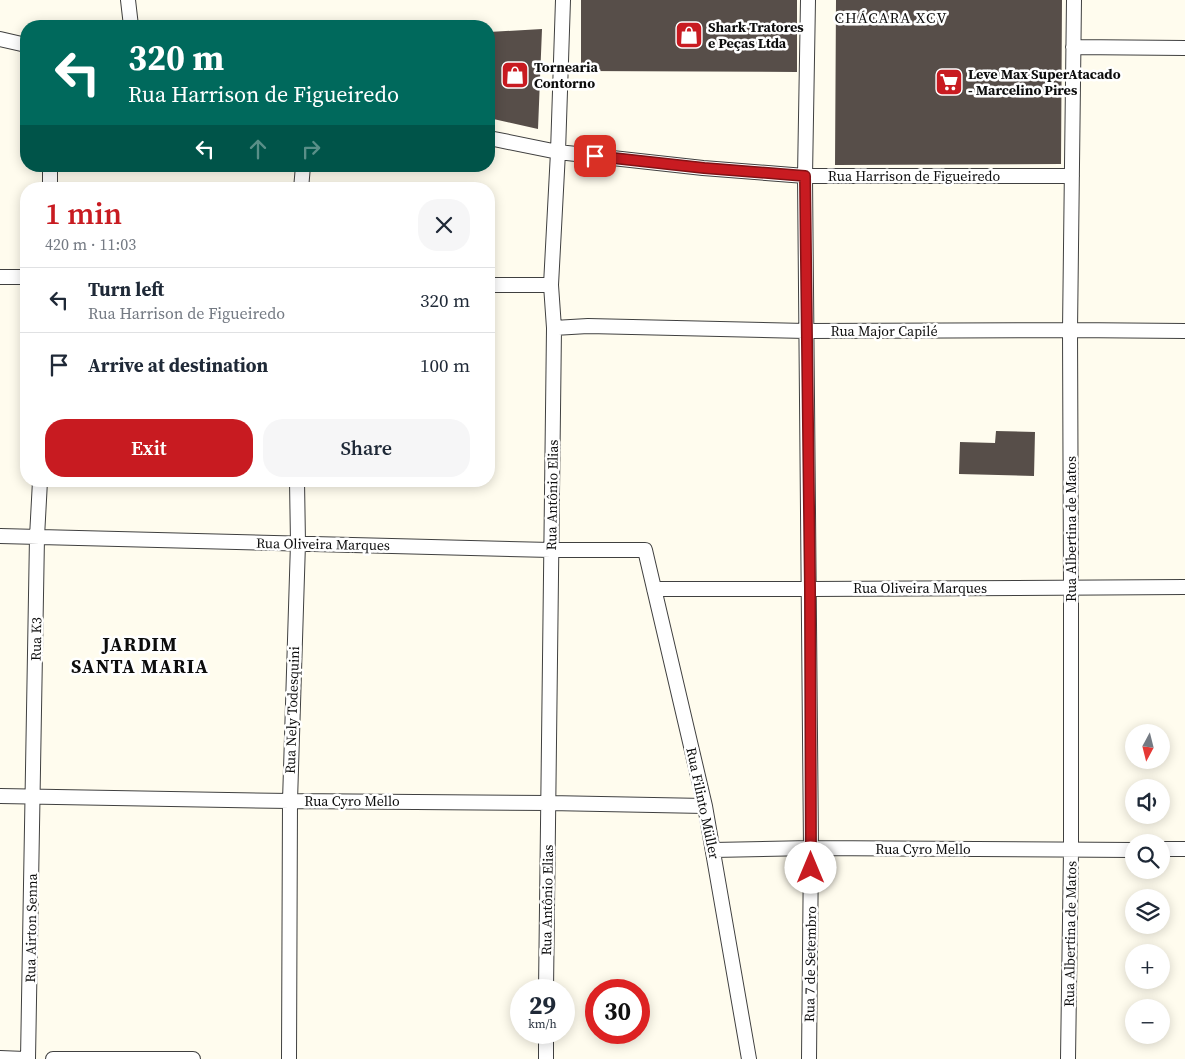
<!DOCTYPE html>
<meta charset="utf-8">
<style>
body{margin:0;font-family:"Source Serif 4",serif;background:#f6f6f7;color:#1f2937;height:100vh;display:flex;flex-direction:column;font-size:19px;white-space:nowrap}
*{box-sizing:border-box;margin:0}
p{font-size:16px;color:#747a83}
.icon{flex:none;width:28px;height:28px;fill:none;stroke:currentColor;stroke-width:2;stroke-linecap:round;stroke-linejoin:round}
.map{position:relative;flex:1;overflow:hidden}
.drawer{position:absolute;left:20px;top:182px;width:475px;height:305px;display:flex;flex-direction:column;background:#fff;border-radius:20px;box-shadow:0 2px 12px #0003}
.drawer>*{flex:none}
.hud{position:absolute;left:20px;top:20px;width:475px;height:152px;border-radius:20px;box-shadow:0 2px 12px #0003;background:#00695c;color:#fff;overflow:hidden}
.needle{width:32px;rotate:187deg}
.tools{position:absolute;left:1125px;top:724px;display:grid;gap:10px}
.tools a{display:grid;place-items:center;width:45px;height:45px;border-radius:50%;background:#fff;box-shadow:0 2px 12px #0003;font-size:25px}
.speed{position:absolute;left:510px;top:979px;display:flex;gap:10px;font-size:25px;font-weight:700;text-align:center}
.speed>*{display:grid;place-content:center;width:65px;height:65px;border-radius:50%;background:#fff;box-shadow:0 2px 12px #0003;line-height:1}
.speed small{font-size:12px;font-weight:400}
.speed .limit{border:8px solid #d22;background:#fff;color:#111}
.pin{position:absolute;display:grid;place-items:center;width:42px;height:42px;color:#fff;margin:-21px;border-radius:10px;box-shadow:0 2px 8px #0006}
.me{position:absolute;width:55px;margin:-28px;rotate:0deg;stroke-linejoin:round;filter:drop-shadow(0 0 4px #0008)}
.turn{display:flex;align-items:center;gap:18px;height:105px;padding:0 25px;font-size:22px}
.turn .icon{width:65px;height:65px;stroke-width:2.5}
.turn b{display:block;font-size:35px;line-height:42px}
.lanes{display:flex;align-items:center;height:48px;padding:0 25px;background:#0003;justify-content:center;gap:25px;direction:ltr}
.lanes .off{opacity:.35}
.round{display:grid;place-items:center;flex:none;width:52px;height:52px;border-radius:20px;background:#f6f6f7}
.headline{display:flex;align-items:center;justify-content:space-between;height:85px;padding:0 25px}
h1{font-size:30px;font-weight:600;line-height:38px;color:#c81b21}
.button{display:flex;gap:10px;margin-top:auto;padding:10px 25px}
.button a{flex:1;height:58px;border-radius:20px;background:#c81b21;color:#fff;font-size:20px;font-weight:600;line-height:58px;text-align:center}
.button a+a{background:#f6f6f7;color:#1f2937}
ul{padding:0;list-style:none}
li{display:flex;align-items:center;gap:15px;height:65px;padding:0 25px;border-top:1px solid #e0e1e3}
li div{flex:1}
li b{display:block;font-size:19px}
li em{font-style:normal}
.map>svg:first-child{display:block}
.building{fill:#574e49}
.lines{fill:none;stroke-linecap:round;stroke-linejoin:round}
.street-casing{stroke:#404040;stroke-width:16}
.street{stroke:#fff;stroke-width:14}
.route-casing{stroke:#821215;stroke-width:12}
.route{stroke:#c81b21;stroke-width:9}
.labels{text-anchor:middle;dominant-baseline:central;stroke-width:5;stroke-linejoin:round;paint-order:stroke}
.poi-label{font-size:14px;font-weight:bold;fill:#0d0d0d;stroke:#fff;text-anchor:start}
.street-label{font-size:14px;fill:#0d0d0d;stroke:#fff}
.neighbourhood-label{font-size:15px;letter-spacing:1px;fill:#0d0d0d;stroke:#fff}
.district-label{font-size:19px;font-weight:bold;letter-spacing:1px;fill:#0d0d0d;stroke:#fff}
</style>
<div class="map">
<svg width="1185" height="1059" viewBox="0 0 1185 1059">
<rect width="100%" height="100%" fill="#fffcee"/>
<path class="building" d="M 581,0 L 797,0 L 797,72 L 581,71 Z
M 836,0 L 1062,0 L 1061,164 L 835,165 Z
M 542,29 L 538,129 L 489,118 L 489,32 Z
M 996,431 L 1035,432 L 1034,476 L 959,474 L 960,442 L 995,443 Z"/>
<g class="lines">
<g class="street-casing">
<path id="street" d="M 128,0 L 131,26
M 808,0 L 805,176 L 811,848 L 809,1059
M 0,39 L 26,45
M 1073,47 L 1185,48
M 489,138 L 558,152 L 703,168 L 805,176 L 1072,176
M 50,189 L 50,166
M 301,189 L 303,166
M 0,277 L 26,277
M 489,285 L 551,285
M 554,328 L 588,326 L 806,331 L 1070,330 L 1185,331
M 0,536 L 551,550 L 645,550 L 705,806 L 749,1059
M 654,589 L 810,589 L 1185,587
M 0,796 L 290,801 L 549,803 L 705,806
M 1161,849 L 1185,849
M 713,850 L 811,848 L 1134,850
M 546,990 L 554,328 L 551,285 L 558,152 L 563,0
M 0,1058 L 25,1059
M 28,1059 L 37,537 L 40,481
M 53,1059 L 193,1059
M 289,1059 L 290,801 L 298,543 L 297,481
M 546,1059 L 546,1032
M 1068,1059 L 1071,850 L 1071,587 L 1070,330 L 1074,0"/>
</g>
<use href="#street" class="street"/>
</g>
<g class="lines">
<g class="route-casing">
<path id="route" d="M 595,156 L 704,168 L 805,176 L 810,589 L 811,868"/>
</g>
<use href="#route" class="route"/>
</g>
<defs>
<g id="shop-square" transform="scale(1.4375)"><rect x="-9" y="-9" width="18" height="18" rx="4" fill="#c81b21" stroke="#fff"/><path d="M-5-2.5h2.3a2.7 3.5 0 0 1 5.4 0H5L5.5 6h-11ZM-1.5-2.5h3a1.5 2.3 0 0 0-3 0Z" fill="#fff"/></g>
<g id="supermarket-square" transform="scale(1.4375)"><rect x="-9" y="-9" width="18" height="18" rx="4" fill="#c81b21" stroke="#fff"/><path d="M-6-5.5h2.5l.6 2H6L4.5 2H-2.5L-4.4-4H-6ZM-1.5 3.2a1.3 1.3 0 1 0 .1 0ZM3 3.2a1.3 1.3 0 1 0 .1 0Z" fill="#fff"/></g>
</defs>
<g fill-rule="evenodd">
<use href="#shop-square" x="689" y="35"/>
<use href="#shop-square" x="515" y="75"/>
<use href="#supermarket-square" x="949" y="82"/>
</g>
<g class="labels">
<g class="poi-label">
<text x="708" y="27">Shark Tratores<tspan x="708" dy="16">e Peças Ltda</tspan></text>
<text x="534" y="67">Tornearia<tspan x="534" dy="16">Contorno</tspan></text>
<text x="968" y="74">Leve Max SuperAtacado<tspan x="968" dy="16">- Marcelino Pires</tspan></text>
</g>
<g class="street-label">
<text x="914" y="176">Rua Harrison de Figueiredo</text>
<text x="884" y="331">Rua Major Capilé</text>
<text transform="translate(552 495) rotate(-89)">Rua Antônio Elias</text>
<text transform="translate(1071 529) rotate(-90)">Rua Albertina de Matos</text>
<text transform="translate(323 544) rotate(1)">Rua Oliveira Marques</text>
<text x="920" y="588">Rua Oliveira Marques</text>
<text transform="translate(36 639) rotate(-89)">Rua K3</text>
<text transform="translate(292 710) rotate(-88)">Rua Nely Todesquini</text>
<text x="352" y="801">Rua Cyro Mello</text>
<text transform="translate(703 803) rotate(78)">Rua Filinto Müller</text>
<text x="923" y="849">Rua Cyro Mello</text>
<text transform="translate(547 900) rotate(-89)">Rua Antônio Elias</text>
<text transform="translate(31 928) rotate(-89)">Rua Airton Senna</text>
<text transform="translate(1070 934) rotate(-89)">Rua Albertina de Matos</text>
<text transform="translate(810 964) rotate(-89)">Rua 7 de Setembro</text>
</g>
<g class="neighbourhood-label">
<text x="891" y="17">CHÁCARA XCV</text>
</g>
<g class="district-label">
<text x="140" y="644">JARDIM<tspan x="140" dy="22">SANTA MARIA</tspan></text>
</g>
</g>
</svg>
<div class="tools">
<a><svg class="needle" viewBox="-14 -14 28 28"><path d="M0-13l5 13h-10z" fill="#e53935"/><path d="M0 13l5-13h-10z" fill="#747a83"/></svg></a>
<a><svg class="icon" aria-label="sound" viewBox="0 0 24 24"><path d="M4 9h4l5-4v14l-5-4H4zM17 9q2 3 0 6"/></svg></a>
<a><svg class="icon" aria-label="search" viewBox="0 0 24 24"><circle cx="10" cy="10" r="6"/><path d="M15 15l6 6"/></svg></a>
<a><svg class="icon" aria-label="layers" viewBox="0 0 24 24"><path d="M12 4l9 5-9 5-9-5zM3 14l9 5 9-5"/></svg></a>
<a>+</a>
<a>−</a>
</div>
<div class="speed"><div>29<small>km/h</small></div><div class="limit">30</div></div>
<div class="pin" style="left:595px;top:156px;background:#d93025"><svg class="icon" aria-label="arrive" viewBox="0 0 24 24"><path d="M6 21V4h12l-3 4 3 4H6"/></svg></div>
<svg class="me" style="left:811px;top:868px" viewBox="-20 -20 40 40"><circle r="19" fill="#fff"/><path d="M0-13L10 11 0 6-10 11z" fill="#c81b21"/></svg>
<div class="hud">
<div class="turn"><svg class="icon" aria-label="left" viewBox="0 0 24 24"><path d="M17 20v-9H6M10 6l-5 5 5 5"/></svg><div><b>320 m</b>Rua Harrison de Figueiredo</div></div>
<div class="lanes"><svg class="icon" aria-label="left" viewBox="0 0 24 24"><path d="M17 20v-9H6M10 6l-5 5 5 5"/></svg><svg class="icon off" aria-label="ahead" viewBox="0 0 24 24"><path d="M12 20V5M6 11l6-6 6 6"/></svg><svg class="icon off" aria-label="right" viewBox="0 0 24 24"><path d="M7 20v-9h11M14 6l5 5-5 5"/></svg></div>
</div>
<section class="drawer">
<div class="headline"><div><h1>1 min</h1><p>420 m · 11:03</p></div><a class="round"><svg class="icon" aria-label="close" viewBox="0 0 24 24"><path d="M6 6l12 12M18 6L6 18"/></svg></a></div>
<ul>
<li><svg class="icon" aria-label="left" viewBox="0 0 24 24"><path d="M17 20v-9H6M10 6l-5 5 5 5"/></svg><div><b>Turn left</b><p>Rua Harrison de Figueiredo</p></div><em>320 m</em></li>
<li><svg class="icon" aria-label="arrive" viewBox="0 0 24 24"><path d="M6 21V4h12l-3 4 3 4H6"/></svg><div><b>Arrive at destination</b></div><em>100 m</em></li>
</ul>
<div class="button"><a>Exit</a><a>Share</a></div>
</section>
</div>
